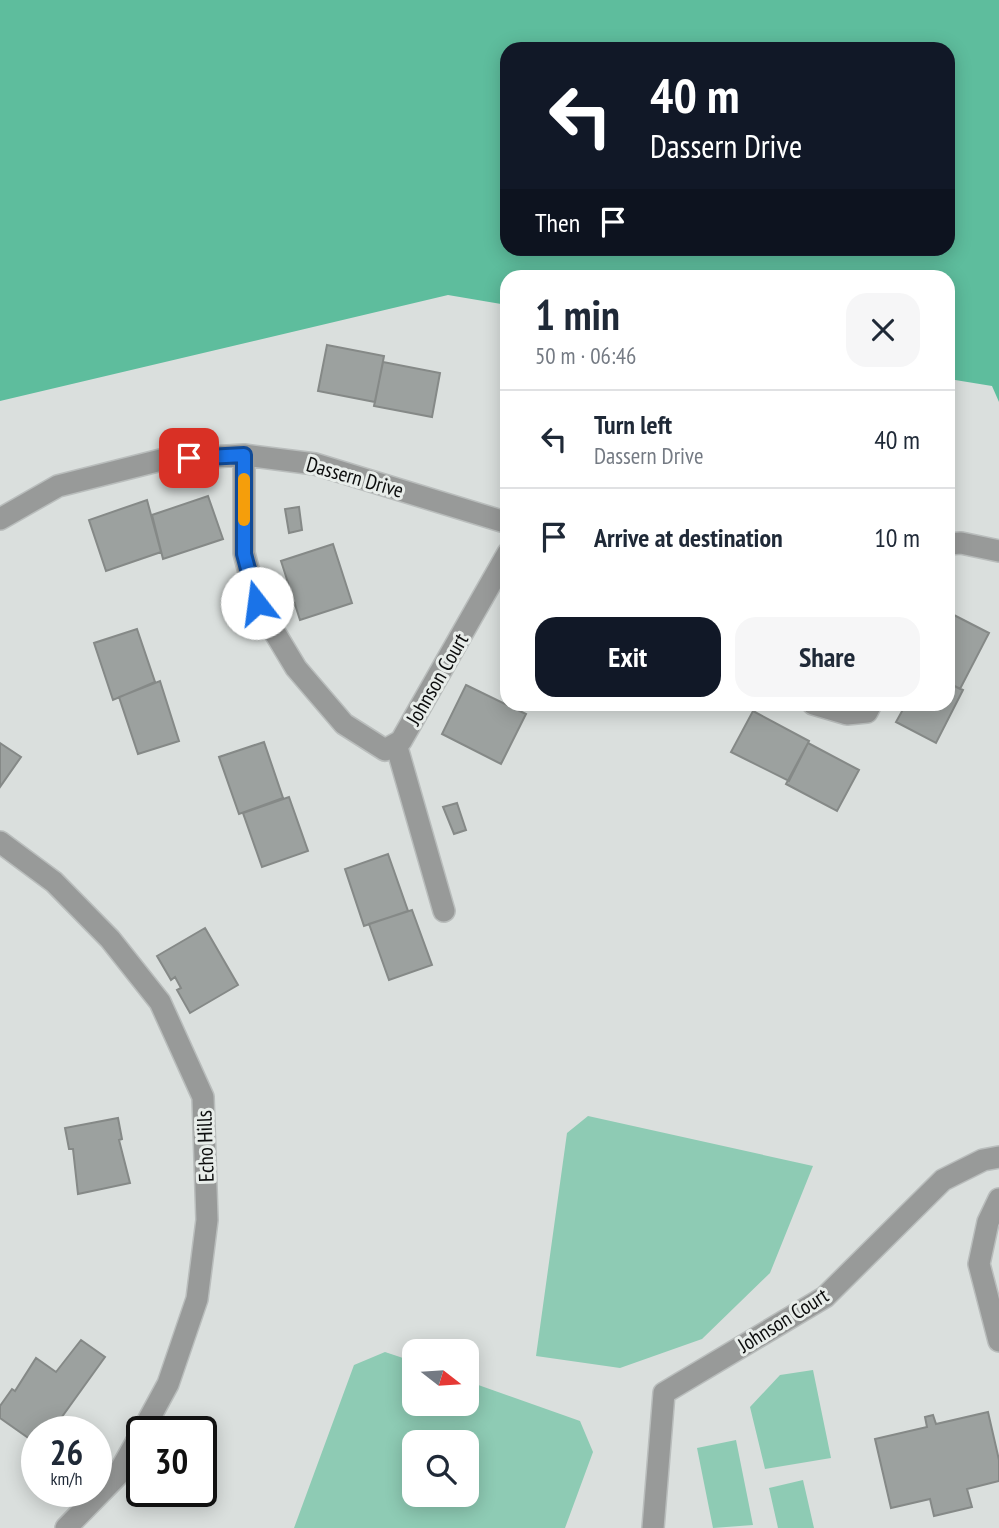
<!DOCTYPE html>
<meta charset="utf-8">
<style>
body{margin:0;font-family:"PT Sans Narrow",sans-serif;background:#f6f6f7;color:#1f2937;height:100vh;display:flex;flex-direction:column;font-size:26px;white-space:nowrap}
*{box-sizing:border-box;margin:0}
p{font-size:23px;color:#747a83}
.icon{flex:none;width:38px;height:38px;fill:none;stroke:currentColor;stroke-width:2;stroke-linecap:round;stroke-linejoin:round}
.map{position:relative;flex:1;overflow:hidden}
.panel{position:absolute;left:500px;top:270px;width:455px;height:441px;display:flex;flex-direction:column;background:#fff;border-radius:21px;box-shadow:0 4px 18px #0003}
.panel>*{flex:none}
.guide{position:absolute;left:500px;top:42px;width:455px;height:214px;border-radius:21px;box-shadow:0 4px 18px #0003;background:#111827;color:#fff;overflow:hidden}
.needle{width:46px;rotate:107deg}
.tools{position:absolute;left:402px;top:1339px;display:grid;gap:14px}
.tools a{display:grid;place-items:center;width:77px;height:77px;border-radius:14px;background:#fff;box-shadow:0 4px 18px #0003;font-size:35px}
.speed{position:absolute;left:21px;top:1416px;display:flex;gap:14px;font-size:35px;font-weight:700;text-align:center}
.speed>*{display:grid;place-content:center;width:91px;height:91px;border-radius:50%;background:#fff;box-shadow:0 4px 18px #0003;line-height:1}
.speed small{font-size:18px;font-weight:400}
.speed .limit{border:4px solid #111;border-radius:10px;background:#fff;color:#111}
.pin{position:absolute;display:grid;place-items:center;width:60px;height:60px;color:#fff;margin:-30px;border-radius:14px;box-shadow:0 4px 10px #0006}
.me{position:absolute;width:77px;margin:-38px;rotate:345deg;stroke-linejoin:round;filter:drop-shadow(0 0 5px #0008)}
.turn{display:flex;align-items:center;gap:24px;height:147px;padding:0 35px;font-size:32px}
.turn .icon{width:91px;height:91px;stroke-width:2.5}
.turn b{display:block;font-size:49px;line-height:60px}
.then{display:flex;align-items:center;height:66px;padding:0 35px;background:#0003;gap:14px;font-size:26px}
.round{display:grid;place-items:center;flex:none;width:74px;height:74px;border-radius:21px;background:#f6f6f7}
.overview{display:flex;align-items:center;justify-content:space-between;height:119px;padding:0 35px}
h1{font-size:42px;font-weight:700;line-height:52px}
.cta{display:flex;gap:14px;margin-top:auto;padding:14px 35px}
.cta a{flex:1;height:80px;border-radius:21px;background:#111827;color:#fff;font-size:28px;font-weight:700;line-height:80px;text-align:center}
.cta a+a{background:#f6f6f7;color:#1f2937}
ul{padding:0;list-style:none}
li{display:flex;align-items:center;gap:21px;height:98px;padding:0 35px;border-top:2px solid #e0e1e3}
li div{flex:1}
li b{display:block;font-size:26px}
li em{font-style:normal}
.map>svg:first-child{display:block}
.green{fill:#8ecbb4;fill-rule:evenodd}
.forest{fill:#5ebd9d;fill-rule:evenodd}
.building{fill:#9ca19f;stroke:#858987;stroke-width:2}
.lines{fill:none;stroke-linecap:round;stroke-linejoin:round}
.minor-casing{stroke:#b9bdbc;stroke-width:24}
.minor{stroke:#989a99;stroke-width:21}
.route-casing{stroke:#114b97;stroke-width:18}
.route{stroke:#1a73e8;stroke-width:12}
.slow{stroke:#f59e0b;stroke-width:12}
.labels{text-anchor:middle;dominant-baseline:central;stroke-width:6;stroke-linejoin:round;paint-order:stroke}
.street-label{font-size:21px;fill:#0c0d0d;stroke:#e8edea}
</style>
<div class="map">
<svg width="999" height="1528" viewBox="0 0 999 1528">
<rect width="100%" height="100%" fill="#dadfdd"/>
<path class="green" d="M 588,1116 L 813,1166 L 770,1273 L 702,1339 L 620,1368 L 536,1356 L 567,1133 Z
M 385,1352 L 415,1362 L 415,1404 L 467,1404 L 467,1381 L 580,1421 L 593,1452 L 565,1528 L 294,1528 L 354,1365 ZM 415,1442 L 467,1442 L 467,1494 L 415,1494 Z
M 813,1370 L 831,1458 L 765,1469 L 750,1407 L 780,1375 Z
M 736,1440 L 753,1525 L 713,1528 L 697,1448 Z
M 803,1480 L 814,1528 L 778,1528 L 769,1488 Z"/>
<path class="forest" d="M 0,0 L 999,0 L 999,402 L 992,386 L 949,379 L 948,276 L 508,276 L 507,305 L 448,295 L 0,401 ZM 508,49 L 948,49 L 948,248 L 508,248 Z"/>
<path class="building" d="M 327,345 L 384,356 L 375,402 L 318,391 Z
M 383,362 L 440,373 L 432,417 L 374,406 Z
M 208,496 L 223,539 L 163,559 L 152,515 Z
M 147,500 L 161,552 L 106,571 L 89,520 Z
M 299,507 L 302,530 L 289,533 L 285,509 Z
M 333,544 L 352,603 L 300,620 L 281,561 Z
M 948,612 L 989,633 L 960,689 L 948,683 Z
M 137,629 L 155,682 L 113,700 L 94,643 Z
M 160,681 L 179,741 L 138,754 L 119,697 Z
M 948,683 L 963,690 L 936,743 L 896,722 L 906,704 L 948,704 Z
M 466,685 L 526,714 L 501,764 L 442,734 Z
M 753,711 L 809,741 L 789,781 L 731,752 Z
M 264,742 L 283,798 L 239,814 L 219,757 Z
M 0,743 L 21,757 L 0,787 Z
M 808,743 L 859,770 L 837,811 L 786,784 Z
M 289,797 L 308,851 L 262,867 L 243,813 Z
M 457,803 L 466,830 L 454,834 L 443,807 Z
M 388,854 L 408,911 L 364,926 L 345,869 Z
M 412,910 L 432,965 L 389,980 L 369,924 Z
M 205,928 L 238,985 L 190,1013 L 177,990 L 181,988 L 175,977 L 171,980 L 157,956 Z
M 118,1118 L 122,1139 L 119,1140 L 130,1183 L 78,1194 L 73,1149 L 69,1149 L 65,1128 Z
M 81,1340 L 105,1357 L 51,1432 L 37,1432 L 37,1444 L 0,1418 L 0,1406 L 12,1389 L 15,1391 L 36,1358 L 56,1372 Z
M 988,1412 L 999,1460 L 999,1481 L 967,1489 L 972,1507 L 934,1516 L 930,1499 L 891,1508 L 875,1439 L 927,1427 L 925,1417 L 933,1415 L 936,1424 Z"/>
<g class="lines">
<g class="minor-casing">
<path id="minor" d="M 244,455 L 244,553 L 257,603 L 296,668 L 344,724 L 385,750 L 401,741 L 508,553
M 0,519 L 58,486 L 161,460 L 244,455 L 315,464 L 508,523
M 948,544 L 961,543 L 999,551
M 813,704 L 847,714 L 867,712 L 871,704
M 396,744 L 444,911
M 0,842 L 54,882 L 110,939 L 160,1002 L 203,1097 L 207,1220 L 197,1299 L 168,1384 L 142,1432
M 999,1199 L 988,1222 L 979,1264 L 999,1341
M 66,1528 L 117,1476 L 142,1432
M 653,1528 L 664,1393 L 825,1297 L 943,1180 L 983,1160 L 999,1157"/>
</g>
<use href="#minor" class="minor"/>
</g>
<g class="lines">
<g class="route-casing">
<path id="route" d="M 189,458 L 244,455 L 244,554 L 257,603"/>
</g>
<use href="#route" class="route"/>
<path class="slow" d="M 244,520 L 244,479"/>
</g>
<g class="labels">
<g class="street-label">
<text transform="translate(355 477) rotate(16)">Dassern Drive</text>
<text transform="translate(437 679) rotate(-60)">Johnson Court</text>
<text transform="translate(205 1146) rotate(-92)">Echo Hills</text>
<text transform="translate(783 1320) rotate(-32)">Johnson Court</text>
</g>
</g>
</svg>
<div class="tools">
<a><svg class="needle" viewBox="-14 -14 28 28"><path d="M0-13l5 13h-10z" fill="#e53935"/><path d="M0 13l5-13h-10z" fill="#747a83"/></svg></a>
<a><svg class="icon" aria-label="search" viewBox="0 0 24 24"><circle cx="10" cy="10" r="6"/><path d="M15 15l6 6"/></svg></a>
</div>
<div class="speed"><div>26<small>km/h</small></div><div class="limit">30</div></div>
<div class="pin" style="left:189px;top:458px;background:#d93025"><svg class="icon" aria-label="arrive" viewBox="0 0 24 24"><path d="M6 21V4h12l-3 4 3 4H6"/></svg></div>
<svg class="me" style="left:257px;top:603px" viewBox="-20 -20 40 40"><circle r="19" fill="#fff"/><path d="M0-13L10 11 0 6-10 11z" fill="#1a73e8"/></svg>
<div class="guide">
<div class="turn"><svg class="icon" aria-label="left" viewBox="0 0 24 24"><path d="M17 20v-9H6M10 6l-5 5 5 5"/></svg><div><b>40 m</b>Dassern Drive</div></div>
<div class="then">Then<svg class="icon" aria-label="arrive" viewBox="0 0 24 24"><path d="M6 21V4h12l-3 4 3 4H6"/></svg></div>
</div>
<section class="panel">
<div class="overview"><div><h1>1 min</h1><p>50 m · 06:46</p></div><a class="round"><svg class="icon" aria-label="close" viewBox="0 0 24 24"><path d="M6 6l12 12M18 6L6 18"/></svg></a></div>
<ul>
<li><svg class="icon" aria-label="left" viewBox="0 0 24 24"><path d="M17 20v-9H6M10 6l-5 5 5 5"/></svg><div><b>Turn left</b><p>Dassern Drive</p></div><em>40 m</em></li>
<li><svg class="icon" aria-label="arrive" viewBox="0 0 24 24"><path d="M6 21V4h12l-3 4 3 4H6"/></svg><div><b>Arrive at destination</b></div><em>10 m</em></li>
</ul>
<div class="cta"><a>Exit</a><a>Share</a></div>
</section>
</div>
